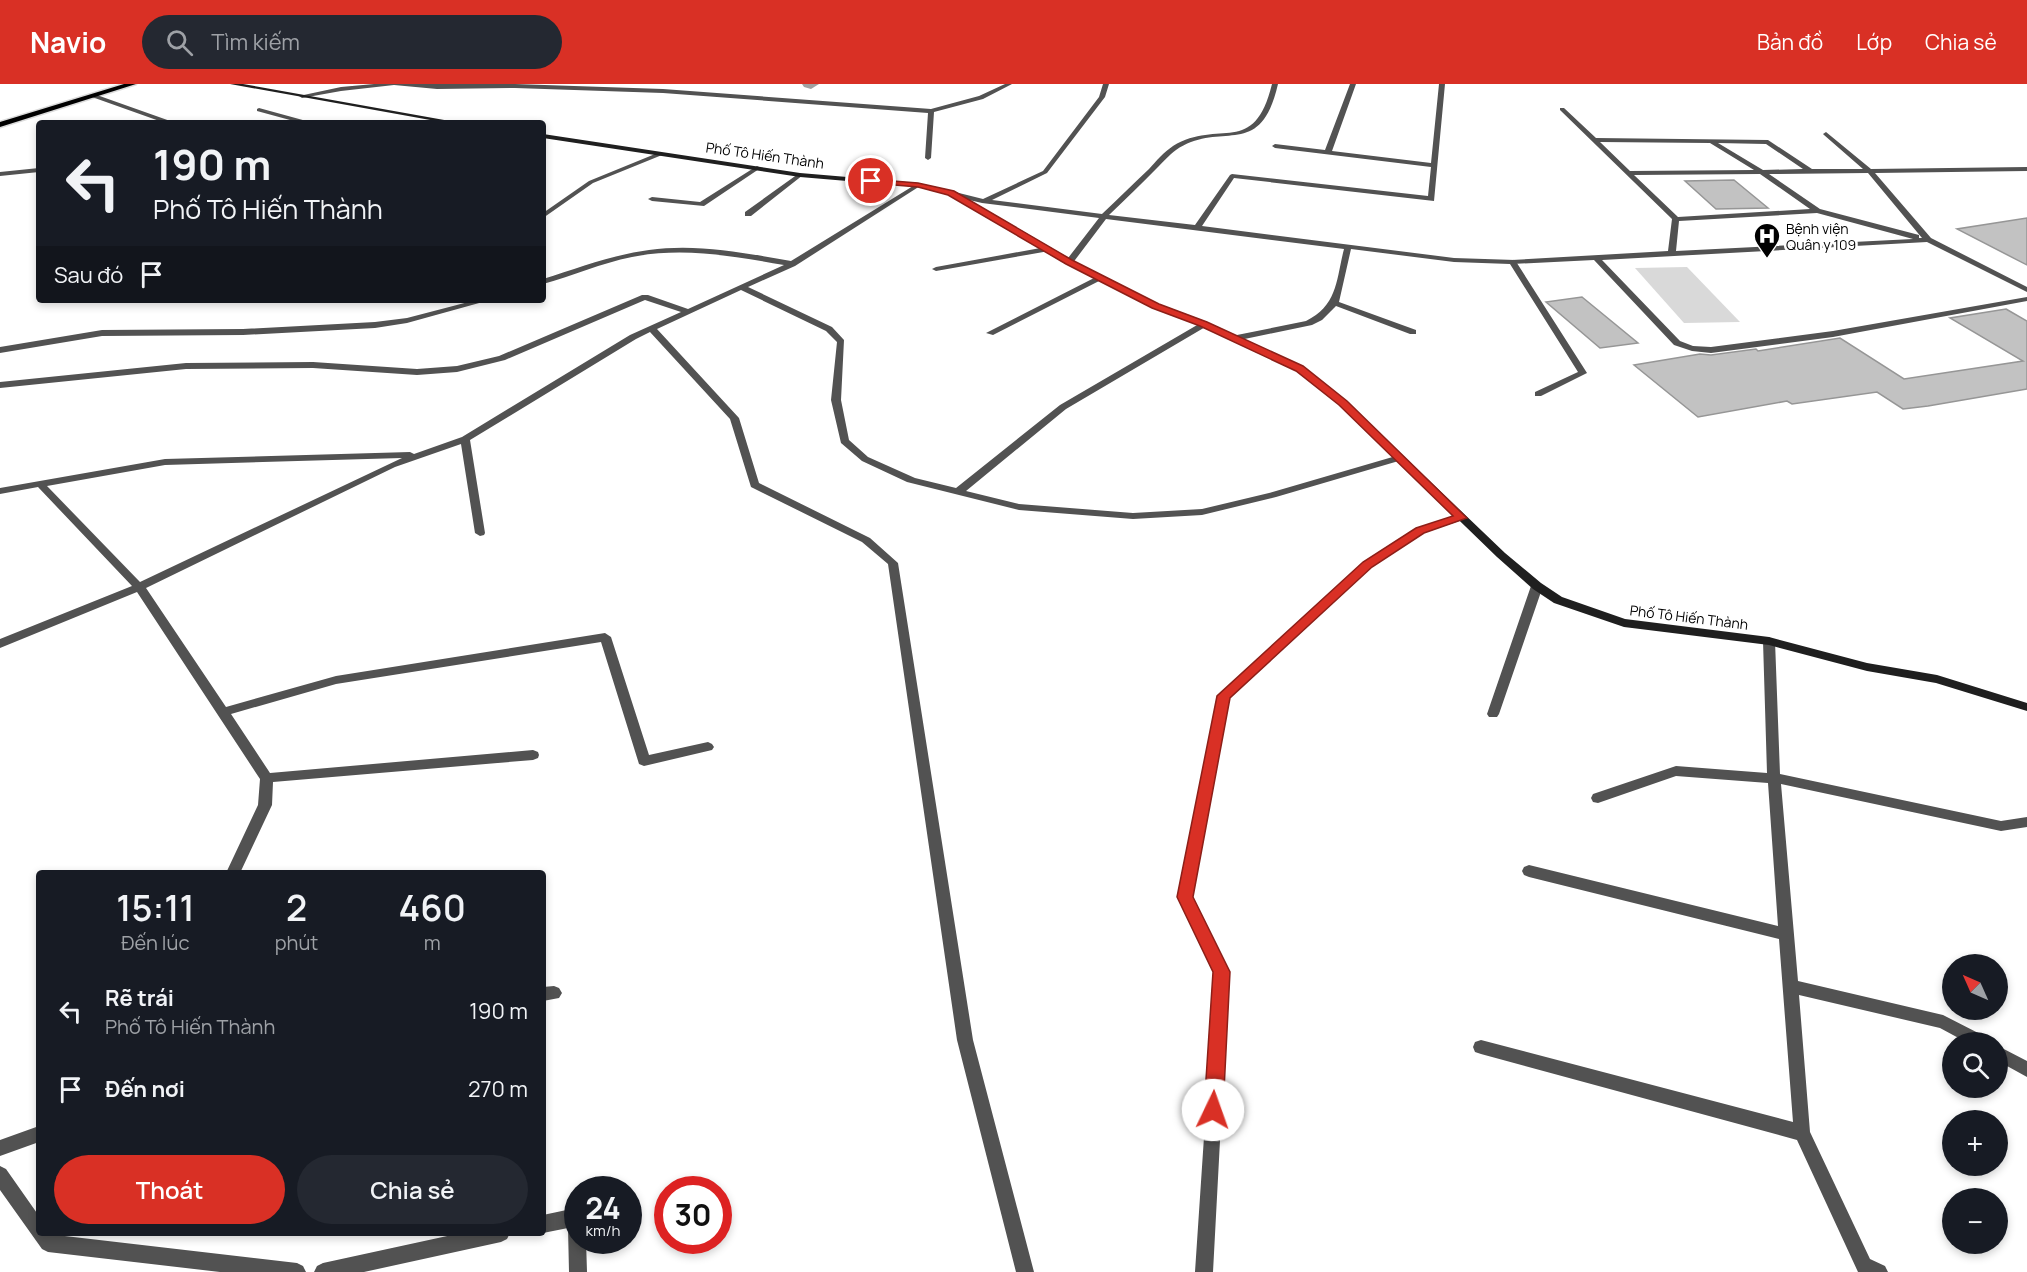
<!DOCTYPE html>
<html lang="vi">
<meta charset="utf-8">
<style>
body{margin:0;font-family:Manrope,sans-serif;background:#242831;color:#f1f3f6;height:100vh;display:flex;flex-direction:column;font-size:22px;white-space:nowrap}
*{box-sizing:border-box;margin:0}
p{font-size:20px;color:#9ea1a6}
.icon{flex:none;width:33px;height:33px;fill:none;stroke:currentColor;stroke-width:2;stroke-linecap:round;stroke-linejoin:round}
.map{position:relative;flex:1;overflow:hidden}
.details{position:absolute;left:36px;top:786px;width:510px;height:366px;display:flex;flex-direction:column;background:#171b24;border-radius:6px;box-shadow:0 3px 9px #0003}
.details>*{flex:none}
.hud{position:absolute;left:36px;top:36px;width:510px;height:183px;border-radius:6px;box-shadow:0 3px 9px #0003;background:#171b24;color:#f1f3f6;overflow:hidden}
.needle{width:39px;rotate:315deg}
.controls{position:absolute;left:1942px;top:870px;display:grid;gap:12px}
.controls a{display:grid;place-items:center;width:66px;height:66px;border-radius:50%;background:#171b24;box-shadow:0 3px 9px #0003;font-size:30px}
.speed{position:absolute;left:564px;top:1092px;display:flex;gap:12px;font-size:30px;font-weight:700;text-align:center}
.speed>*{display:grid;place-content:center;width:78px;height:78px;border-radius:50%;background:#171b24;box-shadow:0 3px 9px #0003;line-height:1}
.speed small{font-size:15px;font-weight:400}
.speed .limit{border:9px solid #d22;background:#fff;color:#111}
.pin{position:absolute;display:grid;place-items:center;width:51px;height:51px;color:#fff;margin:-26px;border:3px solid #fff;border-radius:50%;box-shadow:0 2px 6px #0007}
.me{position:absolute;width:66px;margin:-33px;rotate:3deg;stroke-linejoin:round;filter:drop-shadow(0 0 4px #0008)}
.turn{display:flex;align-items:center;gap:21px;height:126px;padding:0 18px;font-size:27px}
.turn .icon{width:78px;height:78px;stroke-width:2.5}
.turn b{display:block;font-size:42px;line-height:51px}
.then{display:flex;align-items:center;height:57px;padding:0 18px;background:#0003;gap:12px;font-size:22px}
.eta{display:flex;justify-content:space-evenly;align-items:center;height:102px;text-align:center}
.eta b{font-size:36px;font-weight:600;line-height:42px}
.button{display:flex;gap:12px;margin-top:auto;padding:12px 18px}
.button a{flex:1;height:69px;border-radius:36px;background:#d93025;color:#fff;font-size:24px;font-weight:600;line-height:69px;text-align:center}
.button a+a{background:#242831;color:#f1f3f6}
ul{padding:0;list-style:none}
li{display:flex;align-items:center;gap:18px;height:78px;padding:0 18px}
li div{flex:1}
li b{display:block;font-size:22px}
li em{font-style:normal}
header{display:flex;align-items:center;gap:36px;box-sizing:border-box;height:84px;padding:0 30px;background:#d93025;color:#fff}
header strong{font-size:28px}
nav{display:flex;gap:33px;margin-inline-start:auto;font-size:21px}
.search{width:420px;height:54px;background:#242831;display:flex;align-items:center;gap:15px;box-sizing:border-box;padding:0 21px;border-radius:33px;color:#9ea1a6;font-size:22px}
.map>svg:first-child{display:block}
.green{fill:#d9d9d9}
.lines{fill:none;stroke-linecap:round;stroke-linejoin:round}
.canal{fill:#a0a0a0;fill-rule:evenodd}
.building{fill:#c2c2c2;stroke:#969696;stroke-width:1.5}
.primary-casing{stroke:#dbdbdb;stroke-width:3}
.lane{fill:#525252;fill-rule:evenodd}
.street{fill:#525252;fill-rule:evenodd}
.secondary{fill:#1f1f1f;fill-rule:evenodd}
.primary{fill:#000;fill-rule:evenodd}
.route{fill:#d93025;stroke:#8d1f18;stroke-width:1.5}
.labels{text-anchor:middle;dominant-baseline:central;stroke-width:5;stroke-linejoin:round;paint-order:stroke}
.far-street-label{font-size:14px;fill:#000;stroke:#fff}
.far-poi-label{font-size:14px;fill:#000;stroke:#fff;text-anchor:start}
</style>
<header>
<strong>Navio</strong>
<div class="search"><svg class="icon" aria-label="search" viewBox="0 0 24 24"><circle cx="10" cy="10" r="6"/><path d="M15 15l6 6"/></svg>Tìm kiếm</div>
<nav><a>Bản đồ</a><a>Lớp</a><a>Chia sẻ</a></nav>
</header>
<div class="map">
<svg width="2027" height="1188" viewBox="0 0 2027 1188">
<rect width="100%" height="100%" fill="#fff"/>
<path class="green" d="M 1687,183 L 1740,238 L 1684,239 L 1635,184 Z"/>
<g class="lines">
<path class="canal" d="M 802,0 L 819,0 L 811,5 L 804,3 Z"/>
</g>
<path class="building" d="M 1734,96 L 1768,124 L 1716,125 L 1685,97 Z
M 2027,134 L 2027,181 L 1957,145 Z
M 1582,213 L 1638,259 L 1600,264 L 1546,218 Z
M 2006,225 L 2027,237 L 2027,305 L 1928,322 L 1903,325 L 1877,308 L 1792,320 L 1787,317 L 1698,333 L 1634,281 L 1700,270 L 1711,271 L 1756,265 L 1758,267 L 1840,254 L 1904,295 L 2023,277 L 1950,234 Z"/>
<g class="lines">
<g class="primary-casing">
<path id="primary" d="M 124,0 L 136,0 L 0,43 L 0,38 Z"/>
</g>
<path class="lane" d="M 1560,24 L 1564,24 L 1596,54 L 1768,56 L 1812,85 L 1863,85 L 1824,51 L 1823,50 L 1826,48 L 1871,85 L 2027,83 L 2027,87 L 1875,89 L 1931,154 L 2027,203 L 2027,208 L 1927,158 L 1602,176 L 1680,257 L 1693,262 L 1711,263 L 1833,247 L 2027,213 L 2027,217 L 1833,253 L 1711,269 L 1692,267 L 1674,261 L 1594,176 L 1512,180 L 1508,178 L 1512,176 L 1668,167 L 1672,135 L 1560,26 ZM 1600,58 L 1710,59 L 1754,86 L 1630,87 ZM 1718,59 L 1766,60 L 1803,85 L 1763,86 ZM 1868,89 L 1922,154 L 1919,154 L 1919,151 L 1820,125 L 1769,90 ZM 1760,90 L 1810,125 L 1678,133 L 1634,91 ZM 1817,129 L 1913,155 L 1676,167 L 1679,137 Z"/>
<path class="street" d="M 374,0 L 515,0 L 663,5 L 931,25 L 979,12 L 1005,0 L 1012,0 L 983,15 L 934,28 L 931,74 L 928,76 L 925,74 L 928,29 L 663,9 L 515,4 L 437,5 L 394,1 L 341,7 L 302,14 L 299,12 L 341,3 Z
M 1103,0 L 1109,0 L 1105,13 L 1047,89 L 992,116 L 1102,130 C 1118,115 1133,100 1149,85 C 1156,77 1164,68 1173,62 C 1219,34 1254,74 1272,0 L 1278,0 C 1260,78 1222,35 1176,66 C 1169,71 1162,79 1156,85 C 1141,100 1125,116 1109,131 L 1195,141 L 1230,91 L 1232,90 L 1428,112 L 1431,83 L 1275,64 L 1272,62 L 1275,60 L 1325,66 L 1350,0 L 1356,0 L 1332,67 L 1431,79 L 1439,0 L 1445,0 L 1434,117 L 1234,94 L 1202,142 L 1454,174 L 1515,176 L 1587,289 L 1541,312 L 1535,312 L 1535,308 L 1578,288 L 1510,180 L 1454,178 L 1351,165 L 1339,218 L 1416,246 L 1416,250 L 1410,250 L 1336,222 L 1322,236 L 1312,241 L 1235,257 L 1232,256 L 1232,252 L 1306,237 C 1338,221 1336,196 1344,165 L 1106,135 L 1072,180 L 1069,180 L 1065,178 L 1099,134 L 982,119 L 948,111 L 948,107 L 951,107 L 983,115 L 1043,87 L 1099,13 Z
M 94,10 L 173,38 L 174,39 L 165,39 L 92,13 Z
M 259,24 L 310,38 L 311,39 L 301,39 L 257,27 L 257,25 Z
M 660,68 L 663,70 L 662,71 L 593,99 L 543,134 L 543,129 L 589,97 Z
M 757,82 L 759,83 L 759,85 L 704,122 L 652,117 L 648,115 L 652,113 L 700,118 Z
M 39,84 L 39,88 L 0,92 L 0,88 Z
M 798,90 L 803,91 L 751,132 L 745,132 L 745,128 Z
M 918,99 L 922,101 L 920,102 L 795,182 L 748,203 L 832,243 L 844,256 L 841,316 L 849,356 L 868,373 L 915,394 L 956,404 L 1060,321 L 1204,237 L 1208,240 L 1207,242 L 1066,325 L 966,407 L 1019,420 L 1133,429 L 1202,425 L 1269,409 L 1396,372 L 1402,372 L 1404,374 L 1402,376 L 1276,413 L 1202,431 L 1133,435 L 1019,426 L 907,398 L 862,377 L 841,359 L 831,316 L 837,258 L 826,247 L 741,206 L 657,245 L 739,334 L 759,399 L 870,454 L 898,479 L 973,956 L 1034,1188 L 1016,1188 L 957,956 L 888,480 L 862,458 L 751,403 L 730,335 L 650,248 L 636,255 L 470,356 L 485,449 L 484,451 L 480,452 L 475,449 L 461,360 L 395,383 L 146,504 L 226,623 L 336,592 L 605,549 L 611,553 L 649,671 L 708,658 L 712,660 L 714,663 L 712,666 L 644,682 L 639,680 L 601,558 L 336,600 L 231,630 L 270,689 L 533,666 L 538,668 L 539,671 L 538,674 L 533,676 L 273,698 L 272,721 L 240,789 L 226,789 L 258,721 L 260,695 L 137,508 L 0,564 L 0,555 L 132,502 L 38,403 L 0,410 L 0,404 L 165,375 L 410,368 L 414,370 L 462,353 L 630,251 L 681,228 L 645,216 L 505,276 L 457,288 L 417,291 L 313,284 L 186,285 L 0,304 L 0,298 L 186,279 L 313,278 L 417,285 L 457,282 L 499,272 L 642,211 L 648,211 L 688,225 L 784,181 C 733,172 683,163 632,173 C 601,179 573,192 543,200 L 543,195 C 578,184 612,171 649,166 C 696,159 745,169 791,177 ZM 402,374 L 140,498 L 47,402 L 165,381 Z
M 1046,163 L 1050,165 L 1049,167 L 936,187 L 932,185 L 936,183 Z
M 1098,192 L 1105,194 L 993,251 L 986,249 Z
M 476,216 L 490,216 L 407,239 L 375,244 L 243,251 L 102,252 L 0,269 L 0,263 L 102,246 L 243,245 L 375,238 L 407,234 Z
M 1461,430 L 1466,433 L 1465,435 L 1424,449 L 1372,482 L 1229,614 L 1192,813 L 1229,888 L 1213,1188 L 1195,1188 L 1215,888 L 1178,813 L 1217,612 L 1364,478 L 1416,445 Z
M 1537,498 L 1543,502 L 1499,630 L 1497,633 L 1489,633 L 1487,630 L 1531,502 Z
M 1769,553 L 1775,557 L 1780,690 L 2001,737 L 2027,733 L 2027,743 L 2001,747 L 1781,700 L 1798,897 L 1943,931 L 1986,953 L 1988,958 L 1966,958 L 1940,944 L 1799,911 L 1810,1048 L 1870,1175 L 1885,1182 L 1888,1188 L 1858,1188 L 1797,1056 L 1481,970 L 1475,968 L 1473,963 L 1475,958 L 1481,956 L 1793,1038 L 1779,855 L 1529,793 L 1524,791 L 1522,787 L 1524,783 L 1529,781 L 1778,842 L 1768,699 L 1676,692 L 1598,719 L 1593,718 L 1591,714 L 1593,710 L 1676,682 L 1767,689 L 1763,557 Z
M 554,902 L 559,904 L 562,909 L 559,914 L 543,917 L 543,903 Z
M 1998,962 L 2027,977 L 2027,993 L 1998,977 Z
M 39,1042 L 39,1058 L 0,1072 L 0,1056 Z
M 0,1082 L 6,1085 L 39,1132 L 39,1149 L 297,1179 L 303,1182 L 306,1188 L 220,1188 L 48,1168 L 42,1165 L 0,1106 Z
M 576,1124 L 578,1156 L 586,1156 L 587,1188 L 569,1188 L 568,1144 L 543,1149 L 543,1131 Z
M 461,1149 L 510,1149 L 507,1155 L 501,1158 L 364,1188 L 314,1188 L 317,1182 L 323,1179 Z"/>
<path class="secondary" d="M 230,0 L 243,0 L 461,39 L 447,39 Z
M 543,50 L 800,89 L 918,99 L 954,107 L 1072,176 L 1159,220 L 1207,238 L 1303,283 L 1346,317 L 1505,469 L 1541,499 L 1562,513 L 1625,535 L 1769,553 L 1867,579 L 1937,591 L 2027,619 L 2027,627 L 1936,599 L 1867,587 L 1769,561 L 1624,543 L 1554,519 L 1533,505 L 1497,473 L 1340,321 L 1297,287 L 1201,242 L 1153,224 L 1066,180 L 949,111 L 918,103 L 800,93 L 543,54 Z"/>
<use href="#primary" class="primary"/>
</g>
<path class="route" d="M 868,95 L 918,99 L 954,107 L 1072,176 L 1159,220 L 1207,238 L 1303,282 L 1347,317 L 1467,434 L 1424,449 L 1372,483 L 1230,614 L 1193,813 L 1230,888 L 1223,1026 L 1220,1033 L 1213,1035 L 1207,1033 L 1204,1026 L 1213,888 L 1177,813 L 1217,612 L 1363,478 L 1416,444 L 1453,432 L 1339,321 L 1296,287 L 1200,242 L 1152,224 L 1066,180 L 948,111 L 918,103 L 871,99 L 868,99 Z"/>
<defs>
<g id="hospital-pin" transform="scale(1.35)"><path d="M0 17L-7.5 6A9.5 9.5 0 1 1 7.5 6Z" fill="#000" stroke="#fff"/><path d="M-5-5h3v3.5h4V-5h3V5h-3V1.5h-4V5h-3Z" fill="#fff"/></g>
</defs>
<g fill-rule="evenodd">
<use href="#hospital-pin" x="1767" y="152"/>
</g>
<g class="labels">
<g class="far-street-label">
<text transform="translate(765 71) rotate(8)">Phố Tô Hiến Thành</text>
<text transform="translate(1689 533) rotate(7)">Phố Tô Hiến Thành</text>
</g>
<g class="far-poi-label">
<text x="1786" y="144">Bệnh viện<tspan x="1786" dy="16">Quân y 109</tspan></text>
</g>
</g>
</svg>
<div class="controls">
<a><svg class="needle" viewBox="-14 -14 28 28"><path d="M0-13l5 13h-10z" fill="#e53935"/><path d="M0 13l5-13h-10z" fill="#9ea1a6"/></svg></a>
<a><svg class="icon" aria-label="search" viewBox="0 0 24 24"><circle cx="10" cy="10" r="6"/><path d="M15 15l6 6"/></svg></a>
<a>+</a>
<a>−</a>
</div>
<div class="speed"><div>24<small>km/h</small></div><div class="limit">30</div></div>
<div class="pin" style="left:871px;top:97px;background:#d93025"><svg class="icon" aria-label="arrive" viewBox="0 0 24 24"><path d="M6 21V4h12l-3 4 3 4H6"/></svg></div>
<svg class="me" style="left:1213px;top:1026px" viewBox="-20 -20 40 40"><circle r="19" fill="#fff"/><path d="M0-13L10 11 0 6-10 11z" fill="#d93025"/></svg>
<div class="hud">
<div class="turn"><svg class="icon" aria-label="left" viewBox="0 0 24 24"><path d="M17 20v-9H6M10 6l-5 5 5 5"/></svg><div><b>190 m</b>Phố Tô Hiến Thành</div></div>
<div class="then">Sau đó<svg class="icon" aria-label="arrive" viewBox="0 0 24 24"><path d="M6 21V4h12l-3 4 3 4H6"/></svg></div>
</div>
<section class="details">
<div class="eta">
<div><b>15:11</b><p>Đến lúc</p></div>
<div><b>2</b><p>phút</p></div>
<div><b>460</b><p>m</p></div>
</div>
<ul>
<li><svg class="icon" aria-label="left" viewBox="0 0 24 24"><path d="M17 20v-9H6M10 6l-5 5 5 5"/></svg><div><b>Rẽ trái</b><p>Phố Tô Hiến Thành</p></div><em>190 m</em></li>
<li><svg class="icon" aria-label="arrive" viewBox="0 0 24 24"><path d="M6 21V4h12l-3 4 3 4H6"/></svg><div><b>Đến nơi</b></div><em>270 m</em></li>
</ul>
<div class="button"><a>Thoát</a><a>Chia sẻ</a></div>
</section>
</div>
